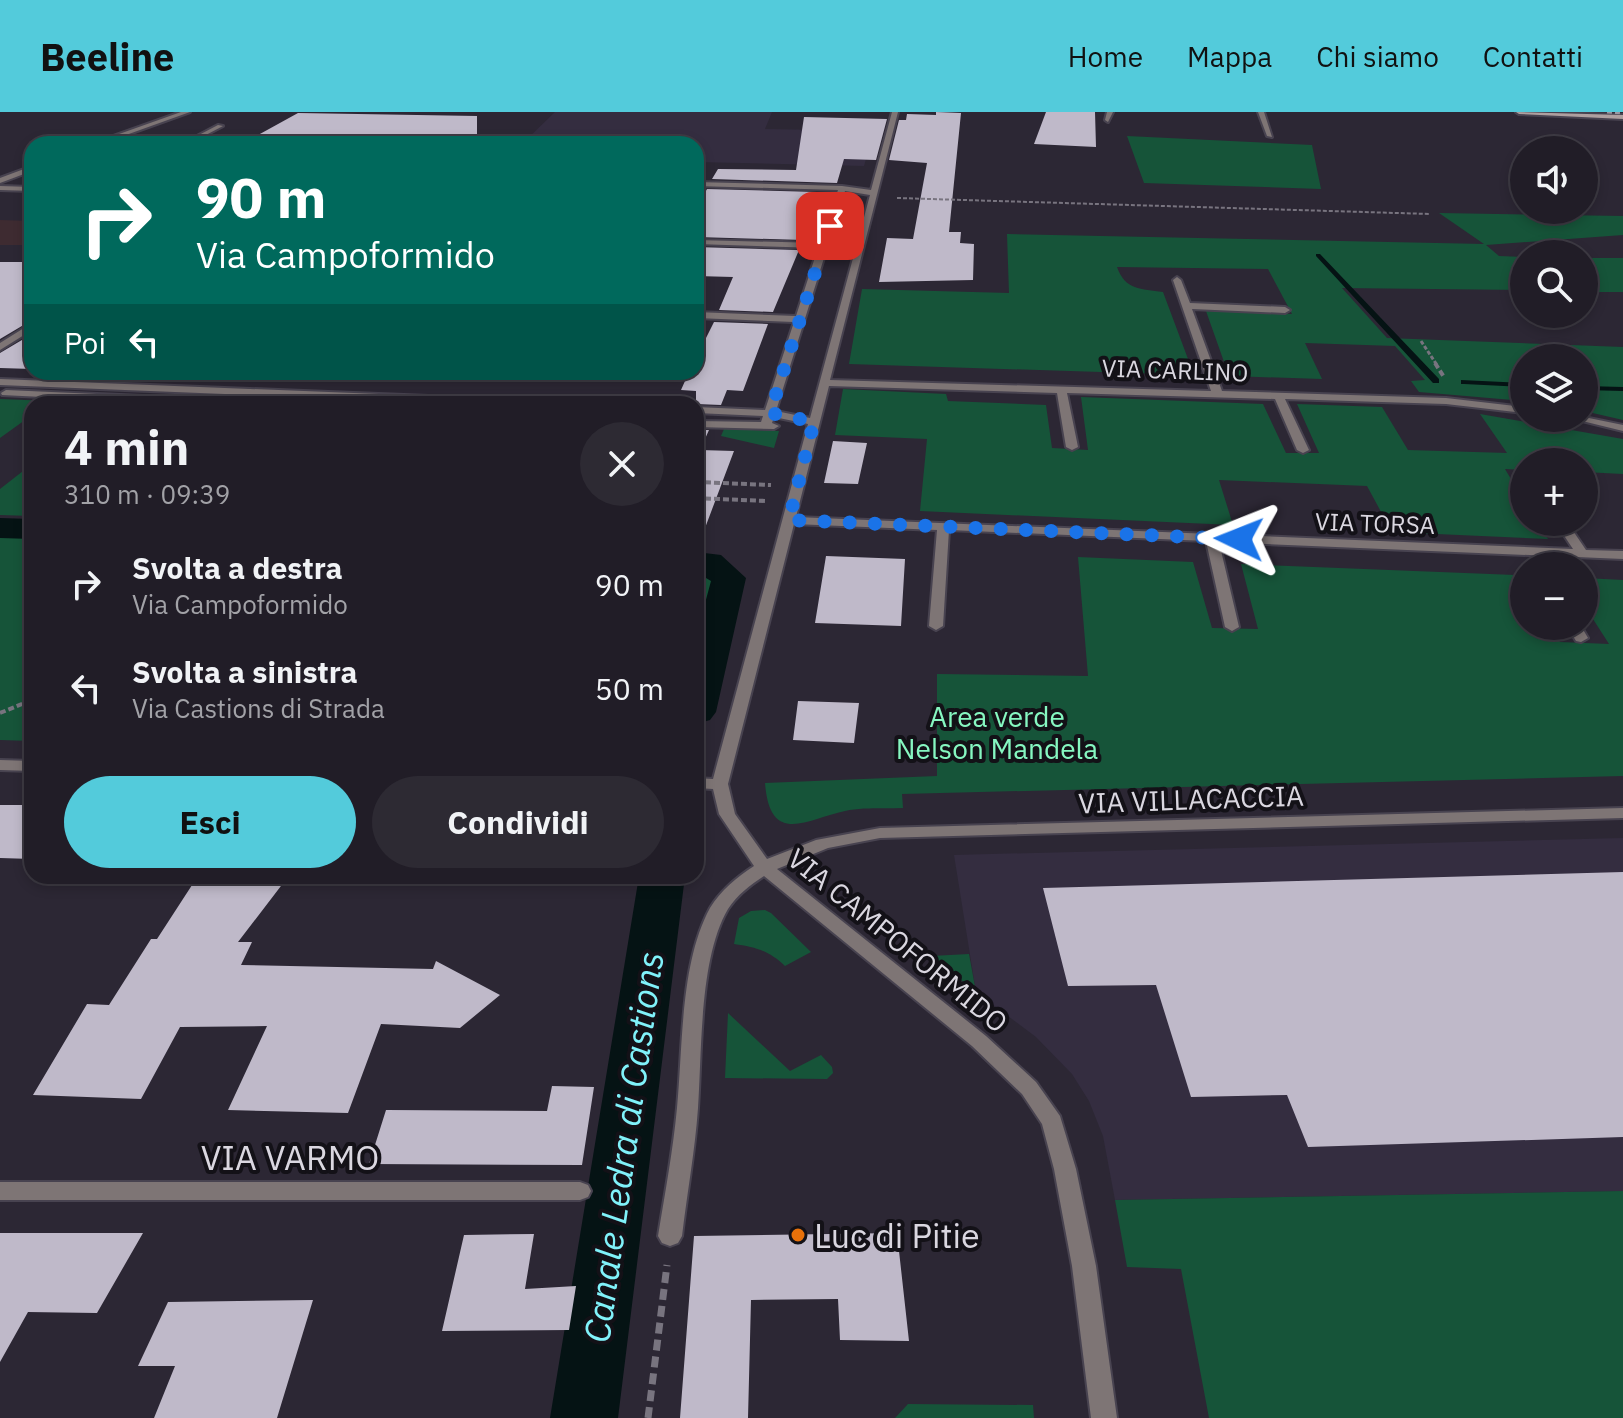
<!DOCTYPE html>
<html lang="it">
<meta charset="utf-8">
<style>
body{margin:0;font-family:"IBM Plex Sans",sans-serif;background:#2d2a33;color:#f1f3f6;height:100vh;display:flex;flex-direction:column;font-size:30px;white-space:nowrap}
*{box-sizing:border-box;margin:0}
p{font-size:26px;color:#a2a2a7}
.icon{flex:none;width:44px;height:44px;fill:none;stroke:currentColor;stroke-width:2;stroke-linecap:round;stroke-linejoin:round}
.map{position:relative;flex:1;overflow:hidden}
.details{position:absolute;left:24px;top:284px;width:680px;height:488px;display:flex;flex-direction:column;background:#211d27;border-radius:24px;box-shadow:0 4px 12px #0003,0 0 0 2px #3e3b44}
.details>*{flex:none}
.guide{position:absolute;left:24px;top:24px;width:680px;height:244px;border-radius:24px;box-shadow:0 4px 12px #0003,0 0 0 2px #3e3b44;background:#00695c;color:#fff;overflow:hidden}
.buttons{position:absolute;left:1510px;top:24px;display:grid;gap:16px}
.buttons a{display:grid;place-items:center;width:88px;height:88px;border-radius:50%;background:#211d27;box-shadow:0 4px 12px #0003,0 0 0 2px #3e3b44;font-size:40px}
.pin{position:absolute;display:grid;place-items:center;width:68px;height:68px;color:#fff;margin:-34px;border-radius:16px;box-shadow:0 4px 12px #0006}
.me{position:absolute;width:88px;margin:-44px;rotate:272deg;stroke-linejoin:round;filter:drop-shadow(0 0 6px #0008)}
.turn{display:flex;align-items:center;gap:28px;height:168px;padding:0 40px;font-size:36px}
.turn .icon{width:104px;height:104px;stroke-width:2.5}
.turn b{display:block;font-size:56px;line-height:68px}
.then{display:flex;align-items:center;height:76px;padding:0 40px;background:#0003;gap:16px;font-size:30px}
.round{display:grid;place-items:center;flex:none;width:84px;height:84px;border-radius:42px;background:#2d2a33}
.headline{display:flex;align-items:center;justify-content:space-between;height:136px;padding:0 40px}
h1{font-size:48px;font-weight:800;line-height:60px}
.action{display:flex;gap:16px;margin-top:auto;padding:16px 40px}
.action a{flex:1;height:92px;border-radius:48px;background:#53cbdb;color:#111;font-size:32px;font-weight:800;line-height:92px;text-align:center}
.action a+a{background:#2d2a33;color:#f1f3f6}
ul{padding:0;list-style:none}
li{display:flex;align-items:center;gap:24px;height:104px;padding:0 40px}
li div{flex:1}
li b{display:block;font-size:30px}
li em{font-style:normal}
header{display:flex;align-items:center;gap:48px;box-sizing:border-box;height:112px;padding:0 40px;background:#53cbdb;color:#111}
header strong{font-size:38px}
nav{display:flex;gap:44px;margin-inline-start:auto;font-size:28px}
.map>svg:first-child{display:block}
.built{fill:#342d40}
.industrial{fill:#3e2b31}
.green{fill:#165439}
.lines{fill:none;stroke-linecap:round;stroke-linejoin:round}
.stream{fill:#051314;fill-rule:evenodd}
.canal{fill:#051314;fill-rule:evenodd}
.building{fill:#bfb9c9}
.service-casing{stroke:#484350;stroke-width:4}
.minor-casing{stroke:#484350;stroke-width:4}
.secondary-casing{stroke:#484350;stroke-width:4}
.path-far3{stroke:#78747f;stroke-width:2;stroke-dasharray:4 2;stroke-linecap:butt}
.path-far2{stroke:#78747f;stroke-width:3;stroke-dasharray:4 2;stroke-linecap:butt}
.path-far1{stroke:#78747f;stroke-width:4;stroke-dasharray:6 3;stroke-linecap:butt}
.path{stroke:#78747f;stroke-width:7;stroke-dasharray:11 6;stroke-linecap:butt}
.service{fill:#7e7575;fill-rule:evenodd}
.minor{fill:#7e7575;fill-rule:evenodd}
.secondary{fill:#aea0a0;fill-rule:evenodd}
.rail{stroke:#9a97a1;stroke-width:3;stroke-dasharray:5 3;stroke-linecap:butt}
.route{stroke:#1a73e8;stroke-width:14;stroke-dasharray:0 25.2}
.food-dot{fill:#e8710a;stroke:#131117;stroke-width:3}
.labels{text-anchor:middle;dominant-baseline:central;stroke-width:8;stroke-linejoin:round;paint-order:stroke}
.far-street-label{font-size:24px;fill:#dad7e0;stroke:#131117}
.park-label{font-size:28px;fill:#86f7c1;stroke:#131117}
.street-label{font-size:28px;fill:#dad7e0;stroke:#131117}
.near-street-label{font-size:34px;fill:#dad7e0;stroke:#131117}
.near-poi-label{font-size:34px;fill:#dad7e0;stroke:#131117;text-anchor:start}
.near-water-label{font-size:36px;font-style:italic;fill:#80f2fa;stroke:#131117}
</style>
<header>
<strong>Beeline</strong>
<nav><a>Home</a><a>Mappa</a><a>Chi siamo</a><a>Contatti</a></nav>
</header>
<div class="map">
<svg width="1623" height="1306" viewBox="0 0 1623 1306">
<rect width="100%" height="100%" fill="#2c2734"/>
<path class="built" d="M 555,0 L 772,0 L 765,17 L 874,19 L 864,54 L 696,50 L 696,32 L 522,32 Z
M 1623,726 L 1623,1079 L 1115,1088 L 1103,1024 L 1089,989 L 1072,962 L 1036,925 L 976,880 L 954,743 Z"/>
<path class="industrial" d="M 0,108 L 32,109 L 32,133 L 0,133 Z"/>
<path class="green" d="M 1127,24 L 1312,33 L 1321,77 L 1144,71 Z
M 1439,101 L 1623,104 L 1623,123 L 1486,133 L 1499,144 L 1524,145 L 1524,178 L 1342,176 L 1387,226 L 1623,235 L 1623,308 L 1584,299 L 1584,246 L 1524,246 L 1524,289 L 1419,280 L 1411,269 L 1425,268 L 1395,234 L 1305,231 L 1322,267 L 1229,264 L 1206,199 L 1292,202 L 1268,157 L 1117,155 C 1125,178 1141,177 1163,180 L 1194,263 L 849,252 L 862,177 L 1009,181 L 1007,122 L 1484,132 Z
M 1584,146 L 1623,146 L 1623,180 L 1584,180 Z
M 843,277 L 946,282 L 948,289 L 1046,293 L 1052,336 L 1088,338 L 1081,285 L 1263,292 L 1286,341 L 1319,341 L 1297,292 L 1382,295 L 1408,338 L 1507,341 L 1480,302 L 1623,327 L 1623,362 L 1584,360 L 1584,350 L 1524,350 L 1524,358 L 1505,357 L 1524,389 L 1524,410 L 1537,410 L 1548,427 L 1392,420 L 1367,374 L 1219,368 L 1233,413 L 920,399 L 927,327 L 835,323 Z
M 0,287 L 51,289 L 32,292 L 32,303 L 0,326 Z
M 724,317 L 779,319 L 774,336 L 721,324 Z
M 32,352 L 32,404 L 0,403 L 0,377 Z
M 0,419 L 32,420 L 32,629 L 0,628 Z
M 1078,445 L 1193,450 L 1212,516 L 1258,517 L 1241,452 L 1515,463 L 1524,477 L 1524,514 L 1548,514 L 1560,530 L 1609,532 L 1584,493 L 1584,466 L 1623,468 L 1623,664 L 902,682 L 903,696 C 884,697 863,695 845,699 C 807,707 770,735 765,671 L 937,664 L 937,562 L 1088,564 Z
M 696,452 L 708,452 L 725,466 L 696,563 Z
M 765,798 L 771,801 L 811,840 L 785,854 C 769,839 756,835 734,832 L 739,806 L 751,799 Z
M 969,842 L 976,880 L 931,844 Z
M 728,901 L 790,959 L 821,943 L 832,955 L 833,961 L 827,967 L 725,966 Z
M 1623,1079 L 1623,1306 L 1209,1306 L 1181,1157 L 1127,1155 L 1115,1088 Z
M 908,1292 L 1033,1293 L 1034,1306 L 895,1306 Z"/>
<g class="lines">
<path class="stream" d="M 1316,142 L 1320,142 L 1439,267 L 1439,271 L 1433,271 L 1316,144 Z
M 1461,268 L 1524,271 L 1524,275 L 1464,272 L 1461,272 Z
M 1584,274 L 1623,275 L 1623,279 L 1584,278 Z"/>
<path class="canal" d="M 0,406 L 32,407 L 32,427 L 0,426 Z
M 696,440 L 721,443 L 746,466 L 716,600 L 710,608 L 696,612 L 696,525 L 711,469 L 696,460 Z
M 639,764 L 685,764 L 618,1306 L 550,1306 Z"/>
</g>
<path class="building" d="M 936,0 L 961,1 L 949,120 L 961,120 L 960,131 L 974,132 L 973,168 L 879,170 L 887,126 L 913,127 L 927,51 L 889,48 L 899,8 L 906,8 L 907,2 L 936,3 Z
M 1046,0 L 1095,0 L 1096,35 L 1034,32 Z
M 298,1 L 477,4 L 477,32 L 242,32 Z
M 804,5 L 887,7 L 876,48 L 844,47 L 837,71 L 712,67 L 718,57 L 796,58 Z
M 707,77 L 817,80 L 803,128 L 696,125 L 696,97 Z
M 696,135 L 799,138 L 773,200 L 719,198 L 733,165 L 696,164 Z
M 0,150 L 32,150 L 32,208 L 0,227 Z
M 714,210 L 768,212 L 743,279 L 727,278 L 721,293 L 696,292 L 696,279 L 681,278 L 689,260 L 696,260 L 696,246 Z
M 32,222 L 32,257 L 0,256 L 0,241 Z
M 696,318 L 709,318 L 700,338 L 734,339 L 699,432 L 696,432 Z
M 833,329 L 867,331 L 858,372 L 824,371 Z
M 826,444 L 905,447 L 901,514 L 815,511 Z
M 798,589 L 859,591 L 854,631 L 793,628 Z
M 0,693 L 32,693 L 32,747 L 0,746 Z
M 1623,760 L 1623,1025 L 1308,1035 L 1287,983 L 1191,985 L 1156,873 L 1068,874 L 1043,776 Z
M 194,770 L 284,770 L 238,830 L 252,830 L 241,853 L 433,857 L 436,849 L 500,883 L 460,916 L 381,912 L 348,1001 L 228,998 L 267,914 L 180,915 L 141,987 L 33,983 L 87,892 L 109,893 L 151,827 L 157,827 Z
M 552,974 L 594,975 L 582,1053 L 369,1052 L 386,998 L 547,999 Z
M 0,1121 L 143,1121 L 97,1201 L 28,1200 L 0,1250 Z
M 897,1121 L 909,1229 L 840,1228 L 838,1187 L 751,1188 L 748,1306 L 680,1306 L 694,1124 Z
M 534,1122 L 525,1177 L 576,1174 L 569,1218 L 442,1219 L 464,1123 Z
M 313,1188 L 277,1306 L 154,1306 L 175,1254 L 138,1254 L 168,1190 Z"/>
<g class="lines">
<g class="service-casing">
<path id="service" d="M 218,13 L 223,14 L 202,25 L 197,24 Z
M 0,74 L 32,75 L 32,79 L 0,78 Z"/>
</g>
<g class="minor-casing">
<path id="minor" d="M 181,0 L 190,0 L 101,32 L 91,32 Z
M 892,0 L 898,0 L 830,268 L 1211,279 L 1173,168 L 1177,165 L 1181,168 L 1190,191 L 1285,195 L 1290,198 L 1285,201 L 1192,197 L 1222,279 L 1446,286 L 1524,295 L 1524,301 L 1446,292 L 1285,287 L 1309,338 L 1303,341 L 1297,338 L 1275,287 L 1067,281 L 1078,335 L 1072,338 L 1066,335 L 1057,281 L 829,274 L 796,405 L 1573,437 L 1555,410 L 1567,410 L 1586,438 L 1623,439 L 1623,447 L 1219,430 L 1239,515 L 1232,519 L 1225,515 L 1206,429 L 949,418 L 943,514 L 936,518 L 929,514 L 937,418 L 794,412 L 728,672 L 735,702 L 767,747 L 816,728 L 880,716 L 1623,696 L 1623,706 L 880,726 L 828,736 L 777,757 L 986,924 L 1036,970 L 1060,1004 L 1076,1057 L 1096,1154 L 1117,1306 L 1091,1306 L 1072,1154 L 1054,1057 L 1042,1012 L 1022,982 L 972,934 L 764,764 C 750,773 737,783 728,797 C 699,846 702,940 698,996 C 695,1039 687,1081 682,1124 L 678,1131 L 670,1134 L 662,1131 L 658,1124 C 665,1081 673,1039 677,996 C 683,934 680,851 710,796 C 721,778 737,765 754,754 L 719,702 L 713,677 L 696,676 L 696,666 L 713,667 L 808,312 L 774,305 L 772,311 L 779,314 L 774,317 L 696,315 L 696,309 L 761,310 L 763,304 L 696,301 L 696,295 L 765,298 L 794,210 L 696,206 L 696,200 L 796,204 L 818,136 L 696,132 L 696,128 L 820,131 L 838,78 L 696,74 L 696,70 L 842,74 L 871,78 ZM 845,79 L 870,83 L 810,306 L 776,299 Z
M 1107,0 L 1113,0 L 1108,10 L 1105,8 Z
M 1258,0 L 1264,0 L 1272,25 L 1267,24 Z
M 32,54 L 32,59 L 0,71 L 0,66 Z
M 32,211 L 32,218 L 0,238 L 0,231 Z
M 0,267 L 553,289 L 558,292 L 473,292 L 0,273 Z
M 6,278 L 256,289 L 261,292 L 184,292 L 2,283 L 1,281 Z
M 1584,305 L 1623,313 L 1623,319 L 1570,306 Z
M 1567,514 L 1581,514 L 1588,526 L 1581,530 L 1576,529 Z
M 0,648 L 32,649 L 32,659 L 0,658 Z
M 0,1070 L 580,1070 L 588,1073 L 591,1079 L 588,1085 L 580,1088 L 0,1088 Z"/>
</g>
<g class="secondary-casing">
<path id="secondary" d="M 1516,0 L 1623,3 L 1623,7 L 1519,2 Z"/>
</g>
<path class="path-far3" d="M 897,86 L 1430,102"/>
<path class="path-far2" d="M 1421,229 L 1437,253"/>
<path class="path-far1" d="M 1435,251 L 1444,265
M 696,370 L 771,373
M 696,386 L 767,389
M 0,601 L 32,588"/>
<path class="path" d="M 648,1306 L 667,1153"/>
<use href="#service" class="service"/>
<use href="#minor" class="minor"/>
<use href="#secondary" class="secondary"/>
<path class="rail" d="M 1607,0 L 1623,1"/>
</g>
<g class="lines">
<path class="route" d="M 830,114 L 770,301 L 814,310 L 789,408 L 1239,427"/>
</g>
<circle class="food-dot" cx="798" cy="1123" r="8"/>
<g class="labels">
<g class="far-street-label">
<text transform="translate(1175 258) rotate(2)">VIA CARLINO</text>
<text transform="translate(1375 411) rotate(2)">VIA TORSA</text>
</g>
<g class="park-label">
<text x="997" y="604">Area verde<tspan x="997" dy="32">Nelson Mandela</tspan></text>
</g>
<g class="street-label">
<text transform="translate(1191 687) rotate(-2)">VIA VILLACACCIA</text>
<text transform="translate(898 828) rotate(39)">VIA CAMPOFORMIDO</text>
</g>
<g class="near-street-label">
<text x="290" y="1045">VIA VARMO</text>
</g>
<g class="near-poi-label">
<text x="814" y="1123">Luc di Pitie</text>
</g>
<g class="near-water-label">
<text transform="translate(623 1035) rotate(-82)">Canale Ledra di Castions</text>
</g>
</g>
</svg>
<div class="buttons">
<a><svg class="icon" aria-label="sound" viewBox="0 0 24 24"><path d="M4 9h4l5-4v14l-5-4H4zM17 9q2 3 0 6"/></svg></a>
<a><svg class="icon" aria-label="search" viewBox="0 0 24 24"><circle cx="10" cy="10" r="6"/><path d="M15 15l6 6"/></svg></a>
<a><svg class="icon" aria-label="layers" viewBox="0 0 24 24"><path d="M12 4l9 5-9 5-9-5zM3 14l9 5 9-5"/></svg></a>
<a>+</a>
<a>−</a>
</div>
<div class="pin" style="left:830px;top:114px;background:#d93025"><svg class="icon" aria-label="arrive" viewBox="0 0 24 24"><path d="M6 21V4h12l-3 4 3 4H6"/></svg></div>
<svg class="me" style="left:1239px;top:427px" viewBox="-20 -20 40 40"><path d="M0-17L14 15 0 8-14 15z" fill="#1a73e8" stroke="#fff" stroke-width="4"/></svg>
<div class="guide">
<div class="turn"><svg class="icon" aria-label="right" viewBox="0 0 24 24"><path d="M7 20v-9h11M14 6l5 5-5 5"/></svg><div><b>90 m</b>Via Campoformido</div></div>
<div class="then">Poi<svg class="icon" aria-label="left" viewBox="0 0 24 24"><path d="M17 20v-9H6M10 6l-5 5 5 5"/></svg></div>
</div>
<section class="details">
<div class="headline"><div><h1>4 min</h1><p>310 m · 09:39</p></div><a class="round"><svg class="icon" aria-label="close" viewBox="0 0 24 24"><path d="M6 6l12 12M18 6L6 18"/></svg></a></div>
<ul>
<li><svg class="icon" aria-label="right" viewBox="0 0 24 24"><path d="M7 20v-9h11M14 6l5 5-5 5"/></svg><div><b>Svolta a destra</b><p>Via Campoformido</p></div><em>90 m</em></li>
<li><svg class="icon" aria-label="left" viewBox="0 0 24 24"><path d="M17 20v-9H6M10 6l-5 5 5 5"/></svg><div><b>Svolta a sinistra</b><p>Via Castions di Strada</p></div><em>50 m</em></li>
</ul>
<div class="action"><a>Esci</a><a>Condividi</a></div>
</section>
</div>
